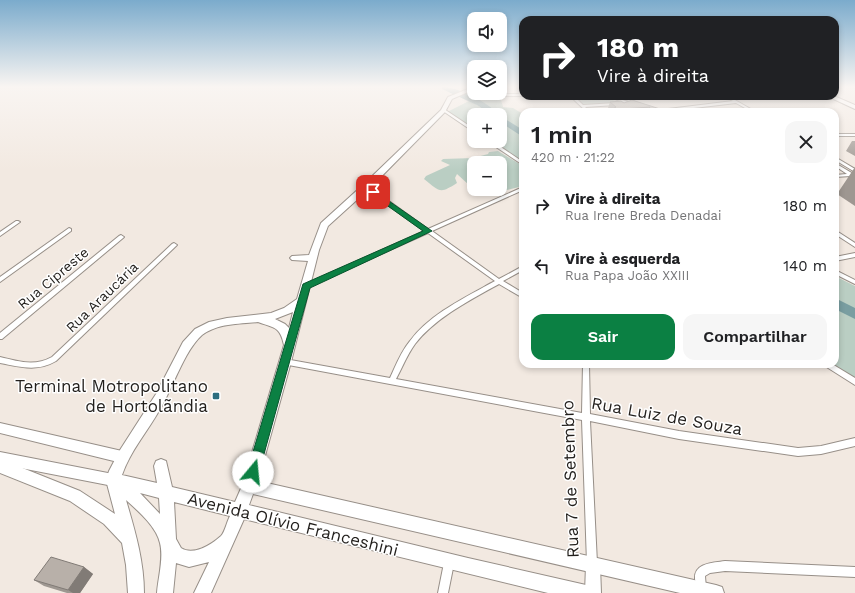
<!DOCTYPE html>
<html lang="pt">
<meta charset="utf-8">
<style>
body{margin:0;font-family:"Work Sans",sans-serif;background:#f6f6f6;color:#202124;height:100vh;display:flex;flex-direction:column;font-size:15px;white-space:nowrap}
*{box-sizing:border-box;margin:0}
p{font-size:13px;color:#757577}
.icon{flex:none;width:22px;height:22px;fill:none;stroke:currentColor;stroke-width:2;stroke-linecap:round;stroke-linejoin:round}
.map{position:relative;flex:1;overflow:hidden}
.sheet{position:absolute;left:519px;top:108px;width:320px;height:260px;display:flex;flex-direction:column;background:#fff;border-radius:12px;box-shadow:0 2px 6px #0003}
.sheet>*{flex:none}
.banner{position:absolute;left:519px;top:16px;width:320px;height:84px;border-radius:12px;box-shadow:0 2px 6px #0003;background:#202124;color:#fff;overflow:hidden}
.fabs{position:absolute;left:467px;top:12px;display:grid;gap:8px}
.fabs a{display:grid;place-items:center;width:40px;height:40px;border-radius:8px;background:#fff;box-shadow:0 2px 6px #0003;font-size:20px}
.pin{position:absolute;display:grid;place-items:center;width:34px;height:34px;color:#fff;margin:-17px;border-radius:8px;box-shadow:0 2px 6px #0006}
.me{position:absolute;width:44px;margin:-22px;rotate:17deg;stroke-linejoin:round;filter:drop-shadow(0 0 3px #0008)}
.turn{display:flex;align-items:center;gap:14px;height:84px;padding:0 12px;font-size:18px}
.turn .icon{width:52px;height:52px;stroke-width:2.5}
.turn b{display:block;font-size:28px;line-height:34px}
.round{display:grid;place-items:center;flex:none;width:42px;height:42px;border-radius:12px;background:#f6f6f6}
.headline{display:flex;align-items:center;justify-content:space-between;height:68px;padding:0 12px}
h1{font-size:24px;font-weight:600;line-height:30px}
.primary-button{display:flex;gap:8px;margin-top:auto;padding:8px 12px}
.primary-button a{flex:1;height:46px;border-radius:12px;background:#0b8043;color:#fff;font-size:16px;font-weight:600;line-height:46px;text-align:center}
.primary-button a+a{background:#f6f6f6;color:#202124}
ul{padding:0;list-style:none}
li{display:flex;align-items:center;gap:12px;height:60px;padding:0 12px}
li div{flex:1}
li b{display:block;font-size:15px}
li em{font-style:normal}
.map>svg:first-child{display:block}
.green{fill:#bacec3}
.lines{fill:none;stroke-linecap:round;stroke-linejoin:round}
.river{fill:#799ea1;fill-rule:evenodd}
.street-casing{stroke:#978f88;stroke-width:2}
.secondary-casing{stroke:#978f88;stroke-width:2}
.primary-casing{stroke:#978f88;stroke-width:2}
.street{fill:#fff;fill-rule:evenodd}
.secondary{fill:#fff;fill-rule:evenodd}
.primary{fill:#fff;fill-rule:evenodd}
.wall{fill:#9e9791}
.shaded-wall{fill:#817b76}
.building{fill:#b8b0a9;stroke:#817b76}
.route{fill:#0b8043;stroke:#07532c}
.poi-dot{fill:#2c6e80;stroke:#fff;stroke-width:1.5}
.labels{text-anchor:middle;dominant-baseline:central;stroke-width:3;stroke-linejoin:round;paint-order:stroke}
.street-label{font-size:14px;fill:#221f1c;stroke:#fff}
.near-poi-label{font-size:17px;fill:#221f1c;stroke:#fff;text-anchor:end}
.near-street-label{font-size:17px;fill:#221f1c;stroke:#fff}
</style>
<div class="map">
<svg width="855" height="593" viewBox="0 0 855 593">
<rect width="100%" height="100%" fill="#f2e9e1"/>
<path class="green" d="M 491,96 L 500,96 L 503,107 L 513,108 L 523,114 L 523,163 L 491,141 L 500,141 L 500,115 L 474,115 L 474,130 L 447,112 L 471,100 Z
M 574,98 L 605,98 L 623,103 L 583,105 Z
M 498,151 L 523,166 L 523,186 L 499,192 L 486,189 L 500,189 L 500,163 L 474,163 L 474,186 L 469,185 L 457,174 L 455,178 L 457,183 C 440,194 440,192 424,179 L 426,176 L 450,165 L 441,161 L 443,159 L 473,158 L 488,154 L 489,152 Z
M 835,276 L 855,286 L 855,381 L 828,364 L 835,364 Z"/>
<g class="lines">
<path class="river" d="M 442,87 C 459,87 488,102 499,115 L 490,115 L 479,106 L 442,89 Z
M 500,116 L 523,130 L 523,137 L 500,122 Z
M 835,298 L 855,308 L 855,319 L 835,309 Z"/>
<g class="street-casing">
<path id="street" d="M 570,96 L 574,96 L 583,105 L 616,103 L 618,104 L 616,105 L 585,107 L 591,112 L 587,112 Z
M 608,96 L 613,96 L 630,103 L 627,104 Z
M 620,96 L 624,96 L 639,104 L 636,105 Z
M 724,96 L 728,96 L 756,112 L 752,112 L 736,103 L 660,112 L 658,111 L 660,110 L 733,101 Z
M 444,109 L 474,129 L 474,132 L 443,111 L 442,110 Z
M 835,134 L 855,134 L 855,136 L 835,136 Z
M 487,141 L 492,141 L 523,162 L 523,165 Z
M 835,157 L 855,169 L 855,172 L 835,160 Z
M 835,163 L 855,175 L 855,178 L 851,176 L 835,177 L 835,175 L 847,174 L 835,166 Z
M 365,185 L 369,185 L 375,191 L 428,229 L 523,187 L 523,190 L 432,231 L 499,279 L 523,266 L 523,270 L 503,281 L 523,293 L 523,298 L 499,284 C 470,300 435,318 415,344 C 407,355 402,368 396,379 L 582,413 L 583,364 L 589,364 L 590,414 L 679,431 L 798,448 L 821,446 L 855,438 L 855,446 L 821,454 L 798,456 L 679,439 L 590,421 L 597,563 L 595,566 L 592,568 L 589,566 L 587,563 L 582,420 L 283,364 L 282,362 L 283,360 L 285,359 L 390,378 C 396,365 401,352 410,341 C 430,314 466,297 495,281 L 428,233 L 308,287 L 304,287 L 303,286 L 304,285 L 424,231 L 371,193 L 365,187 Z
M 16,221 L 18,221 L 20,222 L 0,236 L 0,232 Z
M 69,228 L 71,229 L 71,231 L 0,282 L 0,277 Z
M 835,230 L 855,243 L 855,247 L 835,234 Z
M 121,235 L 124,237 L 123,238 L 2,339 L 0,339 L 0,333 L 119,236 Z
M 174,243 L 177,245 L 176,246 L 56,361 C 37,372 21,367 0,363 L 0,357 C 18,361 34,367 52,357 L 172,244 Z
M 855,253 L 855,257 L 835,261 L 835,257 Z
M 835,270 L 855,280 L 855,284 L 835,274 Z
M 824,364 L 832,364 L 855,378 L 855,385 L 825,366 Z
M 449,558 L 452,560 L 454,563 L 448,593 L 438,593 L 444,563 L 446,560 Z
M 725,561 L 855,567 L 855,577 L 725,571 L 710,573 L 705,576 L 706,589 L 705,593 L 697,593 C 696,588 696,584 695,579 C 694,563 712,563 725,561 Z"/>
</g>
<g class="secondary-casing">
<path id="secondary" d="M 485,94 L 523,94 L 523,96 L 525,96 L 483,96 L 483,95 Z
M 574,96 L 619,96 L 617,97 L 576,97 Z
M 0,423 L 122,451 L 126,453 L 128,457 L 126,461 L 122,463 L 0,433 Z
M 0,452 L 113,474 L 118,476 L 119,480 L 118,484 L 113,486 L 0,464 Z
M 593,558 L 598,560 L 600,565 L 601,593 L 585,593 L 586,565 L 588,560 Z"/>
</g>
<g class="primary-casing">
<path id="primary" d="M 473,87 L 474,90 L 472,91 L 474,93 L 493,93 L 479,97 L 468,92 L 452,99 L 445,112 L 370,188 L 328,226 L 319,250 L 291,362 L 258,481 L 716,585 L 722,587 L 724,593 L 680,593 L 253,494 L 249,505 L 468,558 L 586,585 L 592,587 L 594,593 L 548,593 L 244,519 L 211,593 L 194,593 L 209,562 L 189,567 L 176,563 L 173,593 L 157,593 C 158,578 164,558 160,543 C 156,526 138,511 126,500 C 135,531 144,561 144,593 L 128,593 L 126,565 L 122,543 L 104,524 L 70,501 L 0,473 L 0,459 L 80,491 L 115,514 L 106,480 L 109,471 L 120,450 L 156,394 L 183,342 L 195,329 L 209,322 L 227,318 L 271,313 L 284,308 L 297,299 L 308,261 L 292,260 L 290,258 L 292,256 L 309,255 L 321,223 L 364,184 L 441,110 L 448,97 ZM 293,312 L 289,328 L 285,324 L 275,319 ZM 258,322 C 274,328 280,326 284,345 L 242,486 L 235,502 L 172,487 L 166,461 L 161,459 L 156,461 L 154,466 L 157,483 L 122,475 C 130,451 148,431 160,409 C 173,388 184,351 202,335 C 218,323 240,324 258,322 ZM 140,493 L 159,498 L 160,514 ZM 174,502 L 230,516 C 227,521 225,532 221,536 C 211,545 193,556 181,548 L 176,539 Z
M 827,96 L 834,96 L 855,105 L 855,109 Z"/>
</g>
<use href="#street" class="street"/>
<use href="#secondary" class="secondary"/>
<use href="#primary" class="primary"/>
</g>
<path class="wall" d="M 610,102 L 624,103 L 660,109 L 677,112 L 611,112 L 611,110 L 608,108 Z
M 852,141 L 855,141 L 855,156 L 846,151 Z
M 855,167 L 855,206 L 837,194 Z
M 84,567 L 93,574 L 80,593 L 67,593 L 44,586 L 34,580 Z"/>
<path class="shaded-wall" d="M 84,567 L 93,574 L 80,593 L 73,593 L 68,590 Z"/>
<path class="building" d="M 632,100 L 660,109 L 677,112 L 646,112 L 650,107 L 611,110 L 616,107 L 610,102 L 621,101 L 624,103 Z
M 51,557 L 84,567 L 68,590 L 34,580 Z"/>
<linearGradient id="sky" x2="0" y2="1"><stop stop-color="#7babcc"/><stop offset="0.51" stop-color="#f9f5f2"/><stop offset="1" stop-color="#f9f5f2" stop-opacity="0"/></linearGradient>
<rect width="855" height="170" fill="url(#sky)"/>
<path class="route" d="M 373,190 L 432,231 L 310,288 L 259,472 L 258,476 L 253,478 L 248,476 L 247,472 L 303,284 L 423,231 L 371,194 L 371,191 Z"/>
<rect class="poi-dot" x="212" y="392" width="8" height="8" rx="2"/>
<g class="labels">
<g class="street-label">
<text transform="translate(53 278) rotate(-40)">Rua Cipreste</text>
<text transform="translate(102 297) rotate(-44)">Rua Araucária</text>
</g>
<g class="near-poi-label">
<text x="208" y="386">Terminal Motropolitano<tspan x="208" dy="20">de Hortolãndia</tspan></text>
</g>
<g class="near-street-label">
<text transform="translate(667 416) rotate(10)">Rua Luiz de Souza</text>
<text transform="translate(570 479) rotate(-92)">Rua 7 de Setembro</text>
<text transform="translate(293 524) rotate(14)">Avenida Olívio Franceshini</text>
</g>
</g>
</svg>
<div class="fabs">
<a><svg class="icon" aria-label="sound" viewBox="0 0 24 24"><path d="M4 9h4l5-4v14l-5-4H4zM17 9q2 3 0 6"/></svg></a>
<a><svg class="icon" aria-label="layers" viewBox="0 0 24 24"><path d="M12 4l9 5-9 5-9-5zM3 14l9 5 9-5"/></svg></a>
<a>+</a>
<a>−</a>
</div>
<div class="pin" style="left:373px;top:192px;background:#d93025"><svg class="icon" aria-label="arrive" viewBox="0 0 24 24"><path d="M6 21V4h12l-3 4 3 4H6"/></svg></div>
<svg class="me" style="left:253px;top:472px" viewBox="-20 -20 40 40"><circle r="19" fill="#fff"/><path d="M0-13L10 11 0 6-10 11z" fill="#0b8043"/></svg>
<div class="banner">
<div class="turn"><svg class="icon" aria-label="right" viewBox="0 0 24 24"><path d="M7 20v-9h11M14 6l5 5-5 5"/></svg><div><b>180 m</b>Vire à direita</div></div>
</div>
<section class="sheet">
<div class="headline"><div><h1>1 min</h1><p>420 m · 21:22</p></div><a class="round"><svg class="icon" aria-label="close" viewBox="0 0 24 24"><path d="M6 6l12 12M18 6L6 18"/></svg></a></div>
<ul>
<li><svg class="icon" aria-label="right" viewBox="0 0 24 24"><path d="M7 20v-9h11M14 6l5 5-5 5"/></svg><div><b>Vire à direita</b><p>Rua Irene Breda Denadai</p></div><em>180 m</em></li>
<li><svg class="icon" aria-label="left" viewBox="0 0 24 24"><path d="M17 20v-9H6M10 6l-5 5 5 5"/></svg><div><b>Vire à esquerda</b><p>Rua Papa João XXIII</p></div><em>140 m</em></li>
</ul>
<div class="primary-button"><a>Sair</a><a>Compartilhar</a></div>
</section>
</div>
